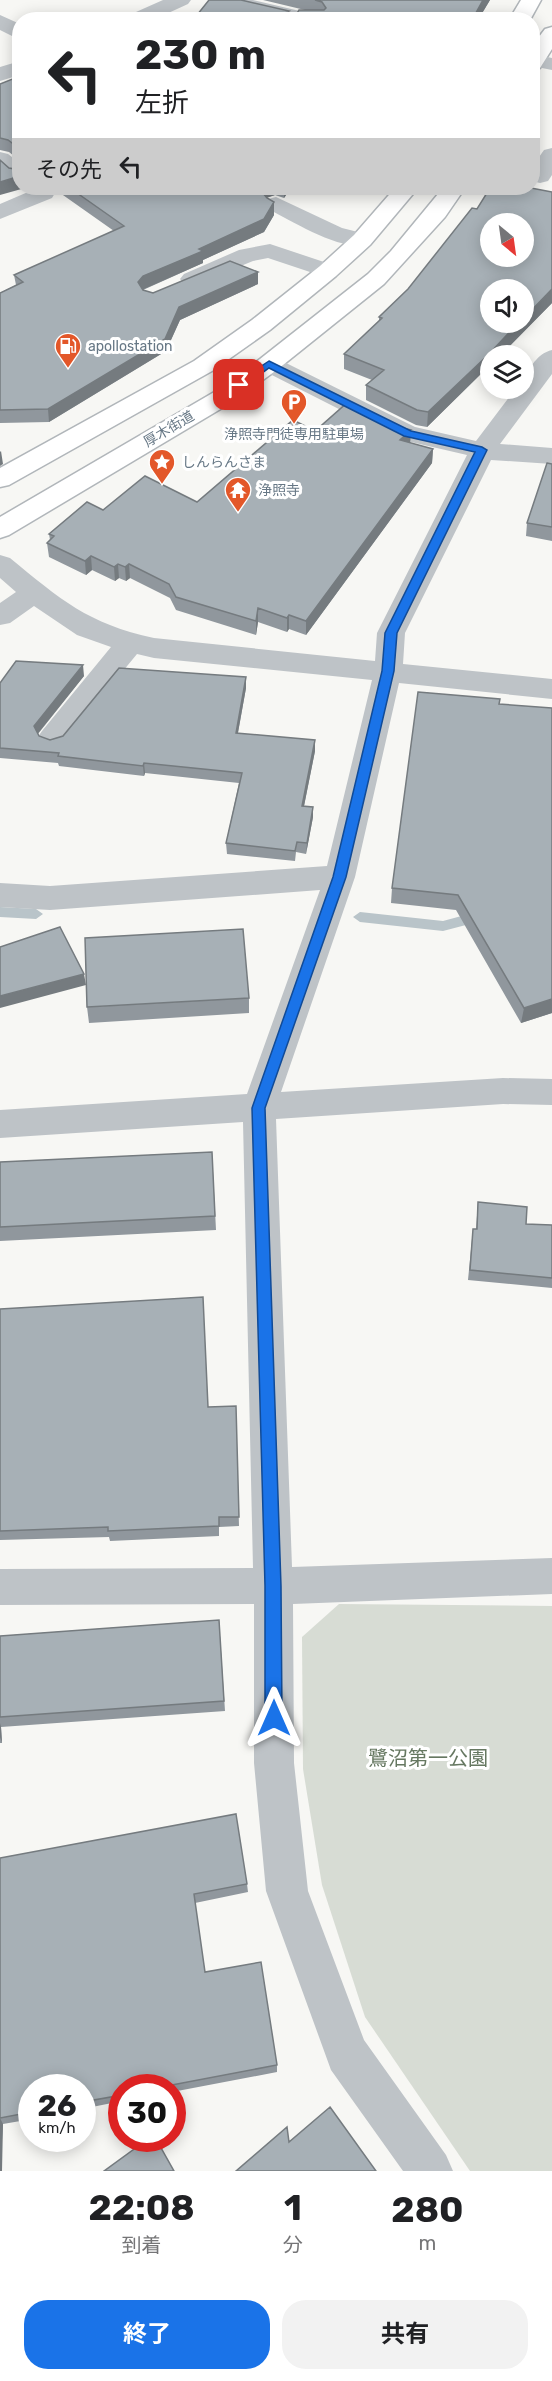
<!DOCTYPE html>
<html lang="ja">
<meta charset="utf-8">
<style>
body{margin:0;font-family:Rubik,"Noto Sans JP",sans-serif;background:#f2f2f2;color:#202124;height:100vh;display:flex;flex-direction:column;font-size:22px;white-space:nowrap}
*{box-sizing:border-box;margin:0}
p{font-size:20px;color:#757577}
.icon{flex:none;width:33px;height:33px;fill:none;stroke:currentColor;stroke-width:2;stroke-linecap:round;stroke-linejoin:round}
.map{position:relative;height:2171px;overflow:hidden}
.sheet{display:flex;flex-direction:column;background:#fff;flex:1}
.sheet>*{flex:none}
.hud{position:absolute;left:12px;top:12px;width:528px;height:183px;border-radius:24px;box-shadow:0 3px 15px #0003;background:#fff;color:#202124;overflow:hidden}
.needle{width:39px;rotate:151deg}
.controls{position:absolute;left:480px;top:213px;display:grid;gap:12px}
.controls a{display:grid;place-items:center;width:54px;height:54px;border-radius:50%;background:#fff;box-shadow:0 3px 15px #0003;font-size:30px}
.speed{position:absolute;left:18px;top:2074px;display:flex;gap:12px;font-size:30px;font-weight:700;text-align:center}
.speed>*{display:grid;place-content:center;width:78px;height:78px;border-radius:50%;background:#fff;box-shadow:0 3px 15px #0003;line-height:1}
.speed small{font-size:15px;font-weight:400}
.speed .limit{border:9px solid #d22;background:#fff;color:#111}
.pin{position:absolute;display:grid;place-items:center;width:51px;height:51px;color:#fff;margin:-26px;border-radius:12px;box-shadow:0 3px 9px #0006}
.me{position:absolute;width:66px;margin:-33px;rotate:0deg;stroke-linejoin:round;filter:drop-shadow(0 0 4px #0008)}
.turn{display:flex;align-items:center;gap:21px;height:126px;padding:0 24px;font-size:27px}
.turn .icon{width:78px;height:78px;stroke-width:2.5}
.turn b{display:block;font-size:42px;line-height:51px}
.then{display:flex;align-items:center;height:57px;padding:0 24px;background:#0003;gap:12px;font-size:22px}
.eta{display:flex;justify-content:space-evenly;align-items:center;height:102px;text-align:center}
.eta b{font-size:36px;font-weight:700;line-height:42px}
.button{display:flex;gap:12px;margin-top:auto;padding:12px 24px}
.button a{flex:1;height:69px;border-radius:24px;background:#1a73e8;color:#fff;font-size:24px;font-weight:700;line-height:69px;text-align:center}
.button a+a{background:#f2f2f2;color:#202124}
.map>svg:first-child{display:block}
.green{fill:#d7dcd4}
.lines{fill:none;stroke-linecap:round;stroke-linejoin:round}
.stream{fill:#b9c4c9;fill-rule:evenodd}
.highway-casing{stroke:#b1b6ba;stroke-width:3}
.minor{fill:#bec3c7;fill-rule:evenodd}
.highway{fill:#fff;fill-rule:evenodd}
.wall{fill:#90979d}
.shaded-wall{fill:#757b7f}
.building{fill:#a7b0b6;stroke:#757b7f;stroke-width:1.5;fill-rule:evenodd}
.route{fill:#1a73e8;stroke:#114b97;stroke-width:1.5}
.labels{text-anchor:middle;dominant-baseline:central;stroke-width:6;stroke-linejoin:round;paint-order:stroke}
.far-poi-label{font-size:14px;fill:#667785;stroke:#fff;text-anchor:start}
.far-street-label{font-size:14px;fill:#667785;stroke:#fff}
.near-park-label{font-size:20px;fill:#667861;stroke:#fff}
</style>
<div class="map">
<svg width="552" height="2171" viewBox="0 0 552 2171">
<rect width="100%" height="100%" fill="#f7f7f4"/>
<path class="green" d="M 339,1604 L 552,1606 L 552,2171 L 470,2171 L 365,2017 L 322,1885 L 303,1769 L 302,1637 Z"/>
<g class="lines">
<path class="stream" d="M 0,907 L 36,909 L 43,914 L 36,919 L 0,917 Z
M 480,911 L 487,916 L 485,920 L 443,931 L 360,922 L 353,917 L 360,912 L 443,921 Z"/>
<g class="highway-casing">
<path id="highway" d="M 521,0 L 541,0 L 530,20 L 509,20 Z
M 552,27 L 552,49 L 540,68 L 532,69 L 532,46 L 545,29 Z
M 395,188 L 418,188 L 370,245 L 336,276 L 270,330 L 212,371 L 9,485 L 0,487 L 0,468 L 194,361 L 252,320 L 320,266 L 354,235 Z
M 443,188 L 465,188 L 445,217 L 384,284 L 278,369 L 234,401 L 9,535 L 0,538 L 0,517 L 216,391 L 260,359 L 368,274 L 391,251 Z"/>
</g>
<path class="minor" d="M 163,0 L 191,0 L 188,4 L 153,20 L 124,20 L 127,16 Z
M 216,0 L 253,0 L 321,16 L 324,20 L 284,20 L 219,4 Z
M 0,15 L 20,24 L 20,40 L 0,30 Z
M 532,54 L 552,58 L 552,70 L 532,66 Z
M 20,61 L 20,75 L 0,81 L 0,67 Z
M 552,148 L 552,175 L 548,181 L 540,183 L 532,181 L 532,167 L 544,150 Z
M 0,152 L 8,154 L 20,163 L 20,181 L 12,179 L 0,170 Z
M 26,188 L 51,188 L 55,193 L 52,198 L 0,219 L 0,204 L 28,192 Z
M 276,197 L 342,228 L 370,235 L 374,240 L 370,245 C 341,252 294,222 268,209 L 265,204 L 268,199 Z
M 270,244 L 336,266 L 340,271 L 336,276 L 328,278 L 268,258 L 253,261 L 192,286 L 184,284 L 180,279 L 184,274 L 239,250 Z
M 552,350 L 552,374 L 500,444 L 552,448 L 552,464 L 491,460 L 405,633 L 403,664 L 552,679 L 552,699 L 399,683 L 355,877 L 281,1092 L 503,1078 L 552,1079 L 552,1105 L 503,1104 L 276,1119 L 292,1567 L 552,1558 L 552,1594 L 293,1604 L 294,1763 L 308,1891 L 364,2040 L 446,2155 L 453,2171 L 403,2171 L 331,2070 L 266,1891 L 254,1763 L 254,1604 L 0,1605 L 0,1569 L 253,1568 L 243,1122 L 0,1138 L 0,1110 L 247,1094 L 320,890 L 50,910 L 0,907 L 0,883 L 50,886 L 327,866 L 372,680 L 154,658 L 137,654 L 62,745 L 52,748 L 42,745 L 37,738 L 42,731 L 111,647 L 77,635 L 34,606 L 10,623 L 0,625 L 0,603 L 16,592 L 0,578 L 0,555 L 10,558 C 60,599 88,624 154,638 L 375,661 L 377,633 L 467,455 L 398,439 L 260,369 L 257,364 L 260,359 L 269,356 L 278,359 L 415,427 L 476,441 L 516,388 L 524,388 C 524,373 537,353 552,350 Z"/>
<use href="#highway" class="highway"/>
</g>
<path class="wall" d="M 263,0 L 490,0 L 478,20 L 293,20 L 305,10 Z
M 20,76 L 20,161 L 9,152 L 0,150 L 0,84 Z
M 53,188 L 291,188 L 284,198 L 275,195 L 266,198 L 274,215 L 264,232 L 203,260 L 203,263 L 143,290 L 153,293 L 258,272 L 258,284 L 180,320 L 166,351 L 49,422 L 0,423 L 0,293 L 16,285 L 14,275 L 114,231 Z
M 552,303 L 500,356 L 490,356 L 490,365 L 427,427 L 416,425 L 366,400 L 366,385 L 372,380 L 344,369 L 344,354 L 379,322 L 379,317 Z
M 398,427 L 411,430 L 410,443 L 433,449 L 432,463 L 306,635 L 289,629 L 287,632 L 258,622 L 256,635 L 176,610 L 170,598 L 130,578 L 126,581 L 119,578 L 115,581 L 92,570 L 86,575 L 49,557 L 47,543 L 50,540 L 49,534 L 103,510 L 197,502 L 315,431 Z
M 552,464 L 552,541 L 526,536 L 527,523 Z
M 84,676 L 38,734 L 39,736 L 50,740 L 246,677 L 246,688 L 238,733 L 315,751 L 304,806 L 313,817 L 306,854 L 296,852 L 295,861 L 227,854 L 226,843 L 239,783 L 145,773 L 144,776 L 59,766 L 58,763 L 0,758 L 0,683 Z
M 499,704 L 552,1013 L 521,1023 L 456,910 L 391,903 L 392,888 Z
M 249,998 L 249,1013 L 89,1023 L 87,1007 Z
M 212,1152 L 216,1230 L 0,1241 L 0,1162 Z
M 478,1202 L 526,1224 L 552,1225 L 552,1288 L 468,1280 L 472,1239 L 473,1229 L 476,1229 Z
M 0,1309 L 208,1407 L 236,1417 L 239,1526 L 219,1527 L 219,1536 L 110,1541 L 109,1537 L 0,1540 Z
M 219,1620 L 225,1711 L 1,1727 L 2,1743 L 0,1743 L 0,1636 Z
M 0,1858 L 247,1884 L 248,1892 L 195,1903 L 205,1972 L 277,2065 L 277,2072 L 172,2092 L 172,2088 L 122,2088 L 122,2101 L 82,2109 L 82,2088 L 32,2088 L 32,2119 L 3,2124 L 0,2171 Z"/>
<path class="shaded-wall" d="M 483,0 L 490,0 L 478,20 L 472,20 Z
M 289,11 L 289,20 L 271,20 Z
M 20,176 L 20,188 L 25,188 L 0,195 L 0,182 Z
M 265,188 L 275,188 L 275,195 L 266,198 L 263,193 Z
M 284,188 L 291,188 L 284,198 Z
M 274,202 L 274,215 L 264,232 L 203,260 L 203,263 L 144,289 L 139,295 L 138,282 L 143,276 L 199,249 Z
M 258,272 L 258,284 L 180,320 L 166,351 L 49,422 L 48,409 L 179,307 Z
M 552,289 L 552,303 L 500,356 L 490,356 L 490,365 L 427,427 L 428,412 L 519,322 L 524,322 L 524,318 Z
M 411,430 L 410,444 L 400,440 Z
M 433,449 L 432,463 L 306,635 L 306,621 Z
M 1,451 L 3,464 L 0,466 L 0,452 Z
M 91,556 L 92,570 L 86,575 L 85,561 Z
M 118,564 L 119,578 L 115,581 L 114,567 Z
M 129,564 L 130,578 L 126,581 L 125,567 Z
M 258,608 L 258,622 L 256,635 L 256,621 Z
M 289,615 L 289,629 L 287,632 L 287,618 Z
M 83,665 L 84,676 L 35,737 L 34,726 Z
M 246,677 L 246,688 L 236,743 L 236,733 Z
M 315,740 L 315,751 L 302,816 L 302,806 Z
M 144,763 L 145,773 L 144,776 L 143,766 Z
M 313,807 L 313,817 L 306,854 L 307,843 Z
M 84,974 L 86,985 L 0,1008 L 0,996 Z
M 552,999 L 552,1013 L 521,1023 L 524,1008 Z
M 0,1723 L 1,1727 L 2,1743 L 0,1737 Z
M 0,2118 L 3,2124 L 2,2171 L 0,2171 Z"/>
<path class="building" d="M 209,0 L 241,0 L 289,11 L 271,20 L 193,20 Z
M 315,0 L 483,0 L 472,20 L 293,20 L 299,10 L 324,10 L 326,8 L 322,2 Z
M 20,76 L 20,149 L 8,140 L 0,138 L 0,84 Z
M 0,160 L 9,168 L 20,170 L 20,176 L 0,182 Z
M 70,188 L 265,188 L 263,193 L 267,198 L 274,202 L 264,219 L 199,249 L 203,251 L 143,276 L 138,282 L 143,290 L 153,293 L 230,261 L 258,272 L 179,307 L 165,339 L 48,409 L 0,410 L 0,293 L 23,282 L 14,275 L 124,226 Z
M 490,188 L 531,188 L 552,192 L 552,289 L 524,318 L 524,290 L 490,290 L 490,322 L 519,322 L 488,355 L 428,412 L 417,410 L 366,385 L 384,370 L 344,354 L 382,318 L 379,317 L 408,289 L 472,208 L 477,209 ZM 490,224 L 524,224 L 524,256 L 490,256 Z
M 348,402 L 398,427 L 411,430 L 400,440 L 433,449 L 306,621 L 289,615 L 287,618 L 258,608 L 256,621 L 176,597 L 169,584 L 129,564 L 125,567 L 118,564 L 114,567 L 91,556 L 85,561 L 47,543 L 54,536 L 49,534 L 87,502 L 103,510 L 145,476 L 197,502 L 293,420 L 315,431 Z
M 547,463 L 552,464 L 552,527 L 527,523 Z
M 16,661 L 83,665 L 34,726 L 39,736 L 50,740 L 63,736 L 119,668 L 246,677 L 236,733 L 315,740 L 302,806 L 313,807 L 307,843 L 297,842 L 295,851 L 226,843 L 242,773 L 144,763 L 143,766 L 58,756 L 59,753 L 0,748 L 0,683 Z
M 418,692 L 500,699 L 499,704 L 552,708 L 552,999 L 524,1008 L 458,895 L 392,888 Z
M 60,927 L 84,974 L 0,996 L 0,947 Z
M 243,929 L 249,998 L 87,1007 L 85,938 Z
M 212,1152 L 215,1216 L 0,1227 L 0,1162 Z
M 478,1202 L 527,1207 L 526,1224 L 552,1225 L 552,1278 L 470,1270 L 473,1229 L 477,1229 Z
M 203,1297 L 208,1407 L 236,1406 L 239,1517 L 219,1517 L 219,1526 L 108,1531 L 108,1527 L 0,1531 L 0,1309 Z
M 219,1620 L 224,1701 L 0,1717 L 0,1636 Z
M 236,1814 L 247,1884 L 194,1894 L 205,1972 L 261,1962 L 277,2065 L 156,2088 L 122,2088 L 122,2095 L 82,2102 L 82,2088 L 32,2088 L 32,2112 L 0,2118 L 0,1858 Z
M 330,2107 L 376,2171 L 236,2171 L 287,2127 L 289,2142 Z
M 148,2139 L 156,2139 L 174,2171 L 104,2171 Z"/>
<path class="route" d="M 269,361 L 411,431 L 482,447 L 487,450 L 397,633 L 394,671 L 346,877 L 265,1108 L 281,1586 L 282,1718 L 280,1724 L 274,1727 L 268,1724 L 265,1718 L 265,1586 L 252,1108 L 333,877 L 382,671 L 385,633 L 475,452 L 404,436 L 269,368 L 243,387 L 236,387 L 236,383 Z"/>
<defs>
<g id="fuel-pin" transform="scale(1.35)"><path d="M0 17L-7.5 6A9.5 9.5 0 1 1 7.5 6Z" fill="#e35729" stroke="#fff"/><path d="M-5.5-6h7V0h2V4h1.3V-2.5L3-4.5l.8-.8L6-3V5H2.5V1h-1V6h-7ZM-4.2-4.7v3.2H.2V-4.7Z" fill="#fff"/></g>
<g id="parking-pin" transform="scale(1.35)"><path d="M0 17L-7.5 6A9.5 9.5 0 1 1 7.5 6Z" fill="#e35729" stroke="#fff"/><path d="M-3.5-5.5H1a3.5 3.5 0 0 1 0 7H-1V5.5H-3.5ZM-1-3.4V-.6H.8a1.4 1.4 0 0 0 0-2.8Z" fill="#fff"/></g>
<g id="sight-pin" transform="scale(1.35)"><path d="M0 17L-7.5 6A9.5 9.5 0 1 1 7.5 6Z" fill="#e35729" stroke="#fff"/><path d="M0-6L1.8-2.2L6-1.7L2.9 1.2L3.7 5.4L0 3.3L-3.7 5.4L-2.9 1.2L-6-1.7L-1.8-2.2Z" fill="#fff"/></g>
<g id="temple-pin" transform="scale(1.35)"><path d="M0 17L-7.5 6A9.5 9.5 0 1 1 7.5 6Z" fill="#e35729" stroke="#fff"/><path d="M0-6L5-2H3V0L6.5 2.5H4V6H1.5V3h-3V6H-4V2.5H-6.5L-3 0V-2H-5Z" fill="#fff"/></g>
</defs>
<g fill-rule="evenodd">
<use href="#fuel-pin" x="68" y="346"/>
<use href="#parking-pin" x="294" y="402"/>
<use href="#sight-pin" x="162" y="462"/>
<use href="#temple-pin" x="238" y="490"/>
</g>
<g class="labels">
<g class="far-poi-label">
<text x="88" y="346">apollostation</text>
<text x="294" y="434" text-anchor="middle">浄照寺門徒専用駐車場</text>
<text x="182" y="462">しんらんさま</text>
<text x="258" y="490">浄照寺</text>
</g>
<g class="far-street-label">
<text transform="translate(169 429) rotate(-31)">厚木街道</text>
</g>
<g class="near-park-label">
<text x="428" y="1758">鷺沼第一公園</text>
</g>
</g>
</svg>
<div class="controls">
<a><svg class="needle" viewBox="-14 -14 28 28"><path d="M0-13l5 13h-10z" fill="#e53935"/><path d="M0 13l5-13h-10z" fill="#757577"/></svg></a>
<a><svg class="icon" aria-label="sound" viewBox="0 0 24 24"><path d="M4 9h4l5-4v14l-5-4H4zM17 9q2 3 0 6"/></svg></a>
<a><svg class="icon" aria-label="layers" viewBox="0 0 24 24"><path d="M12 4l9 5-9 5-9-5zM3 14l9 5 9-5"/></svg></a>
</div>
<div class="speed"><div>26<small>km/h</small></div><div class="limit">30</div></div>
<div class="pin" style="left:239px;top:385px;background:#d93025"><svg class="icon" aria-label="arrive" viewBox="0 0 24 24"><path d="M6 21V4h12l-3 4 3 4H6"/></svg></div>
<svg class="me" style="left:274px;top:1718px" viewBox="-20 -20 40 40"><path d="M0-17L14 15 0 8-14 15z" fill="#1a73e8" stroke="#fff" stroke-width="4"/></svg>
<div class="hud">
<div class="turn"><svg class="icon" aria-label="left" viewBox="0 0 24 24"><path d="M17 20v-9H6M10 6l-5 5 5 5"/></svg><div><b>230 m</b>左折</div></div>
<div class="then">その先<svg class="icon" aria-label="left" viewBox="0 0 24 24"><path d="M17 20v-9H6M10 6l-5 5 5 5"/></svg></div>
</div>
</div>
<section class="sheet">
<div class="eta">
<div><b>22:08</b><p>到着</p></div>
<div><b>1</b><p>分</p></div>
<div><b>280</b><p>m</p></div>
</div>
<div class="button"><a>終了</a><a>共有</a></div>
</section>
